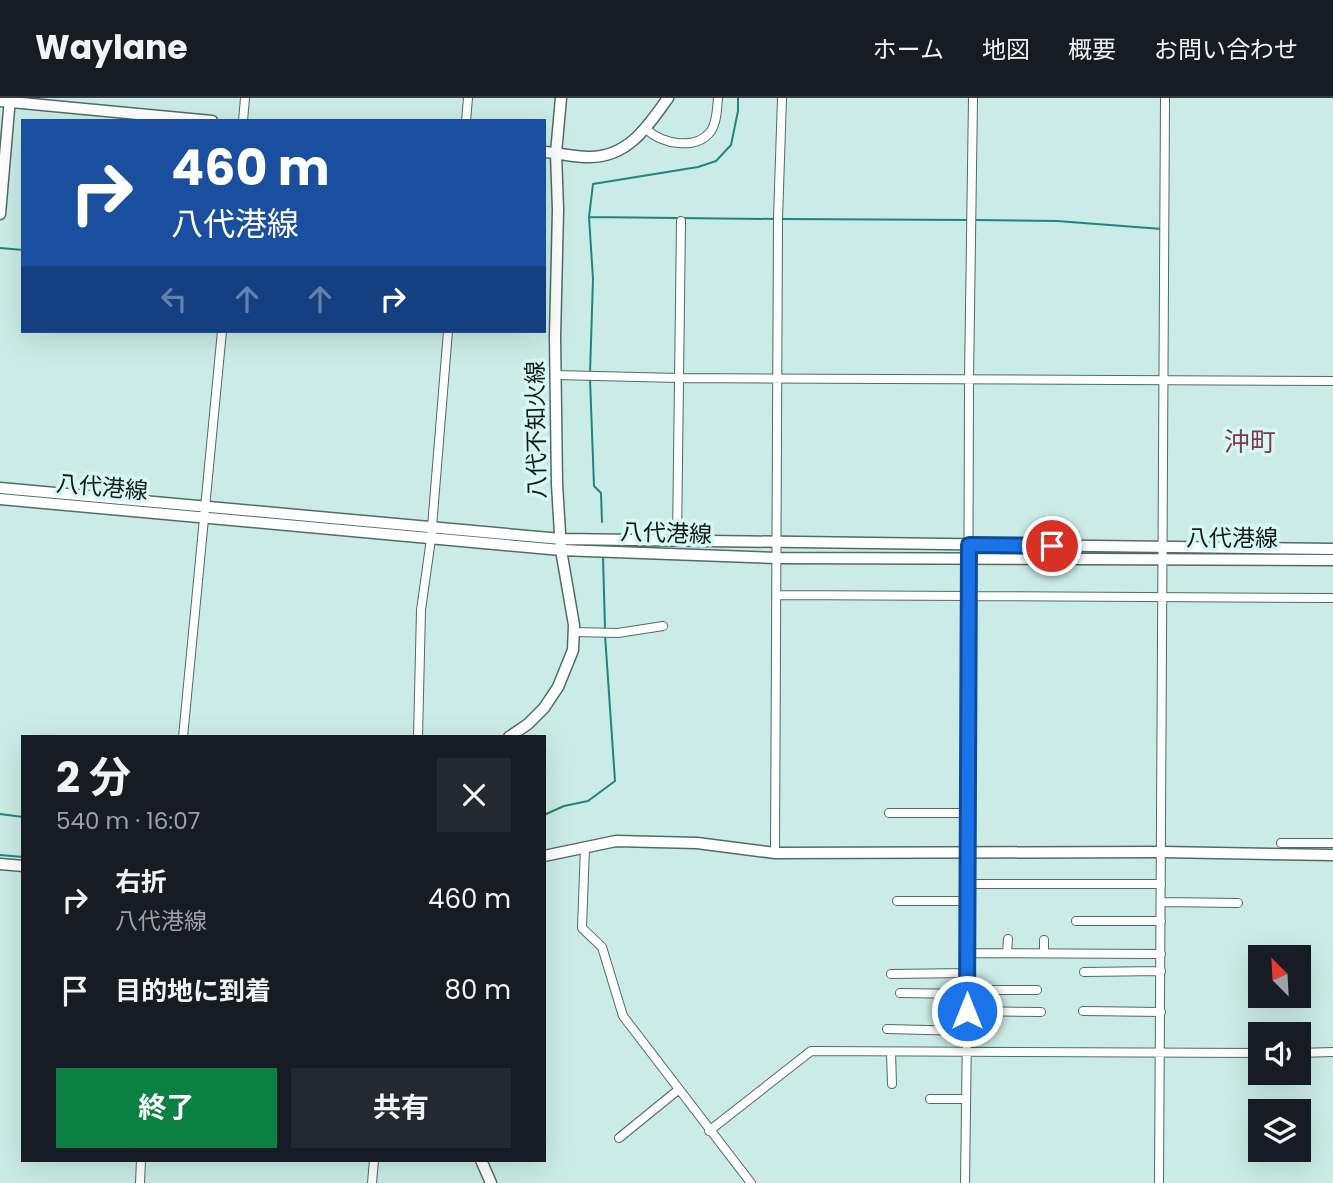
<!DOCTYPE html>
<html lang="ja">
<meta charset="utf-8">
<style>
body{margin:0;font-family:Poppins,"Noto Sans JP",sans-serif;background:#242831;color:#f1f3f6;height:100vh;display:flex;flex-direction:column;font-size:26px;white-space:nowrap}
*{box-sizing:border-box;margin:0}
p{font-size:23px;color:#9ea1a6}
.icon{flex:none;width:38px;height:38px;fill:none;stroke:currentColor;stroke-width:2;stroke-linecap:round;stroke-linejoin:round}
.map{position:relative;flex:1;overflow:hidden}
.drawer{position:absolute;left:21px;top:637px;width:525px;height:427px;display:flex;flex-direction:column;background:#171b24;border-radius:0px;box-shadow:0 7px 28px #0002}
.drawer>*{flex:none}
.top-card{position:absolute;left:21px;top:21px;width:525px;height:214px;border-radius:0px;box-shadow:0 7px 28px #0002;background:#1a4fa0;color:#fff;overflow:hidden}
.needle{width:46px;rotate:336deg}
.controls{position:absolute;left:1248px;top:847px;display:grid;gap:14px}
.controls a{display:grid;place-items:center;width:63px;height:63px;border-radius:0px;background:#171b24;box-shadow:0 7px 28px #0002;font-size:35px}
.pin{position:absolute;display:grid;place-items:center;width:60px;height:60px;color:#fff;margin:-30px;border:4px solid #fff;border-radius:50%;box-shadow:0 2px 7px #0007}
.me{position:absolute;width:77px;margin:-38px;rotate:0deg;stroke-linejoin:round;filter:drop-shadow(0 0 5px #0008)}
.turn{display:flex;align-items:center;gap:24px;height:147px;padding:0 35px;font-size:32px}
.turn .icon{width:91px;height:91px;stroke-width:2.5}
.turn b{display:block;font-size:49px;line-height:60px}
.lanes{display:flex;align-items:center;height:66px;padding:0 35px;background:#0003;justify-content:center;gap:35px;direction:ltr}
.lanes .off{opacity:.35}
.round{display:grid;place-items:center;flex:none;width:74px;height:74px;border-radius:0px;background:#242831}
.head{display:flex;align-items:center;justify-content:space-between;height:119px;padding:0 35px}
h1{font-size:42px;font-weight:700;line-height:52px}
.primary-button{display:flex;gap:14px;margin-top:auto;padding:14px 35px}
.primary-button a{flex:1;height:80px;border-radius:0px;background:#0b8043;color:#fff;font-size:28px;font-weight:700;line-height:80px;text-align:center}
.primary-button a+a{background:#242831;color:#f1f3f6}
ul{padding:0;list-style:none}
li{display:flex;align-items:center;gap:21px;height:91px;padding:0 35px}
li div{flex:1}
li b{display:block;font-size:26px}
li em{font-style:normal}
header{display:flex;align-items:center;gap:42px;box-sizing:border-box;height:98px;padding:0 35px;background:#171b24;border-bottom:2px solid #363941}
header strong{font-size:33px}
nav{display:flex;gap:38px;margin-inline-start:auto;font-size:24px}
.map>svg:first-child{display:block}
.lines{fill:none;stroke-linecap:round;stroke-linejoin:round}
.stream{stroke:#1d877b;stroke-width:2}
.street-casing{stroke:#4f6c67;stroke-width:10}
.secondary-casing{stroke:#4f6c67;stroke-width:13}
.street{stroke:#fff;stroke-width:8}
.secondary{stroke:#fff;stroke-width:10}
.route-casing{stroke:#114b97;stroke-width:18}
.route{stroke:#1a73e8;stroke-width:12}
.labels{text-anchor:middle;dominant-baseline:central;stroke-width:7;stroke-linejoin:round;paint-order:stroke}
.street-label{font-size:23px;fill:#101c1a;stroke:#d8f9f3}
.quarter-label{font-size:26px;fill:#7e3952;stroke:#d8f9f3}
</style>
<header>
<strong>Waylane</strong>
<nav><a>ホーム</a><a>地図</a><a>概要</a><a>お問い合わせ</a></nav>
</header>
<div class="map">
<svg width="1333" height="1085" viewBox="0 0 1333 1085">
<rect width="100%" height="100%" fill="#cbece6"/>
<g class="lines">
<path class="stream" d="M 589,119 L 774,121
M 783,121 L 970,122
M 975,122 L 1057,123 L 1162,131
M 0,150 L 23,152
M 590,275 L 593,181 L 589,119 L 593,86 L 698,69 L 716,63 L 731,47 L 738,13 L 738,0
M 590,281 L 594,388 L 601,395 L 602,424
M 603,459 L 605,531
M 0,716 L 23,719
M 544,717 L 564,708 L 588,703 L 615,683 L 605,537
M 0,757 L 23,759"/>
<g class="street-casing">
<path id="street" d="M 243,23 L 245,0
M 466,23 L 468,0
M 646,31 C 662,46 696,53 711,33 C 717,24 717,10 718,0
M 556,277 L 678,280 L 1333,283
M 677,443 L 681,123
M 777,497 L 1333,500
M 574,534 L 618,535 L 663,528
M 183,639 L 222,233
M 418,639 L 421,512 L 431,441 L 448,233
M 889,715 L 968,715
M 1281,745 L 1333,745
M 585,749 L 582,830 L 602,849 L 623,918 L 751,1085
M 775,755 L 778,121 L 782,0
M 968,786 L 1161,786
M 897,803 L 968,803
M 1161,804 L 1238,805
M 1076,823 L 1161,823
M 968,855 L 1161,856
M 1007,855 L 1008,841
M 1044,855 L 1044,842
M 1084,874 L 1161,873
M 891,876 L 967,875
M 967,892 L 1037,892
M 900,895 L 967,896
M 967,913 L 1041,914
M 1083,913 L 1161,914
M 887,931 L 967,933
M 891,954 L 892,986
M 1298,955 L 1333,954
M 930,1001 L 966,1001
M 709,1033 L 811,953 L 1260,955
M 619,1040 L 678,992
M 140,1085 L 141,1062
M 372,1085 L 374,1062
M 965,1085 L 967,933 L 969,282 L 973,0
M 1159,1085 L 1165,0"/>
</g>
<g class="secondary-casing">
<path id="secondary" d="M 0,3 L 212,23
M 544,54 C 559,55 574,59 588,59 C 628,60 648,28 668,0
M 0,116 L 10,0
M 0,390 L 561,441 L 1333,451
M 0,401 L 561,452 L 777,460 L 1333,462
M 509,639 L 528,626 L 544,610 L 558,589 L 573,552 L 574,527 L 561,452 L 557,386 L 555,239 L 558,112 L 556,55 L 561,0
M 544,758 L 616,743 L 697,745 L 775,755 L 1161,754 L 1333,757
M 0,766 L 23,768
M 481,1062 L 491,1085"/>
</g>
<use href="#street" class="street"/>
<use href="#secondary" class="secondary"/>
</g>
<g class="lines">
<g class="route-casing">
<path id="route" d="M 967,913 L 969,447 L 1052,448"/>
</g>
<use href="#route" class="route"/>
</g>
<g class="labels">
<g class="street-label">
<text transform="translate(536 332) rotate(-91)">八代不知火線</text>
<text transform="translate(102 389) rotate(5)">八代港線</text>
<text transform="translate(666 435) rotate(2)">八代港線</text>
<text x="1232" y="440">八代港線</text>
</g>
<g class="quarter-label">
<text x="1250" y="344">沖町</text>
</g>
</g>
</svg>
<div class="controls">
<a><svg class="needle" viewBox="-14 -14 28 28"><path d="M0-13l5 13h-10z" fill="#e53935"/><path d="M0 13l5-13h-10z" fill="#9ea1a6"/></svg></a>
<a><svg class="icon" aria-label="sound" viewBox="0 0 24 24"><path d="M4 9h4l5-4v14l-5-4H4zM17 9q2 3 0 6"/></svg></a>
<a><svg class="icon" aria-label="layers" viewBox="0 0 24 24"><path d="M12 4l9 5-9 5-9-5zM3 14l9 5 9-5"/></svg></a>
</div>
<div class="pin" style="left:1052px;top:448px;background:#d93025"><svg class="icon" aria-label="arrive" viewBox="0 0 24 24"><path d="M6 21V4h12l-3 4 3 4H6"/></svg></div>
<svg class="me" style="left:967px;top:913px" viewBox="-20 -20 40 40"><circle r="17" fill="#1a73e8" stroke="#fff" stroke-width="3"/><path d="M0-11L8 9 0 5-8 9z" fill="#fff"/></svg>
<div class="top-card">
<div class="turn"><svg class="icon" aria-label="right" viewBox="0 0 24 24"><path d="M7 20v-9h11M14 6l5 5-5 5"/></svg><div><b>460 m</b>八代港線</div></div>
<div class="lanes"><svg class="icon off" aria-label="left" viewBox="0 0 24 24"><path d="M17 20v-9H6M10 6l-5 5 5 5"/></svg><svg class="icon off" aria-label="ahead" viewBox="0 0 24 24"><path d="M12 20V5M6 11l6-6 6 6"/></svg><svg class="icon off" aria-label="ahead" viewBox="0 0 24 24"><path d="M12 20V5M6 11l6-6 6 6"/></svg><svg class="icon" aria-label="right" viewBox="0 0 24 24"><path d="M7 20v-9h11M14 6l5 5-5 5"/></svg></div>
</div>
<section class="drawer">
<div class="head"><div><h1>2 分</h1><p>540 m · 16:07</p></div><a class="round"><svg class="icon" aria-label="close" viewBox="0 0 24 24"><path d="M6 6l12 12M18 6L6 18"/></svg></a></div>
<ul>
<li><svg class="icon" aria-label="right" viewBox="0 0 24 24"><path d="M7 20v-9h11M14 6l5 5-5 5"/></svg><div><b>右折</b><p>八代港線</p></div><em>460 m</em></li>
<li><svg class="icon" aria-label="arrive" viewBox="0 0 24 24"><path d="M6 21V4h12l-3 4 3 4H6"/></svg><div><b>目的地に到着</b></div><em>80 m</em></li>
</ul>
<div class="primary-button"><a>終了</a><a>共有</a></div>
</section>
</div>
